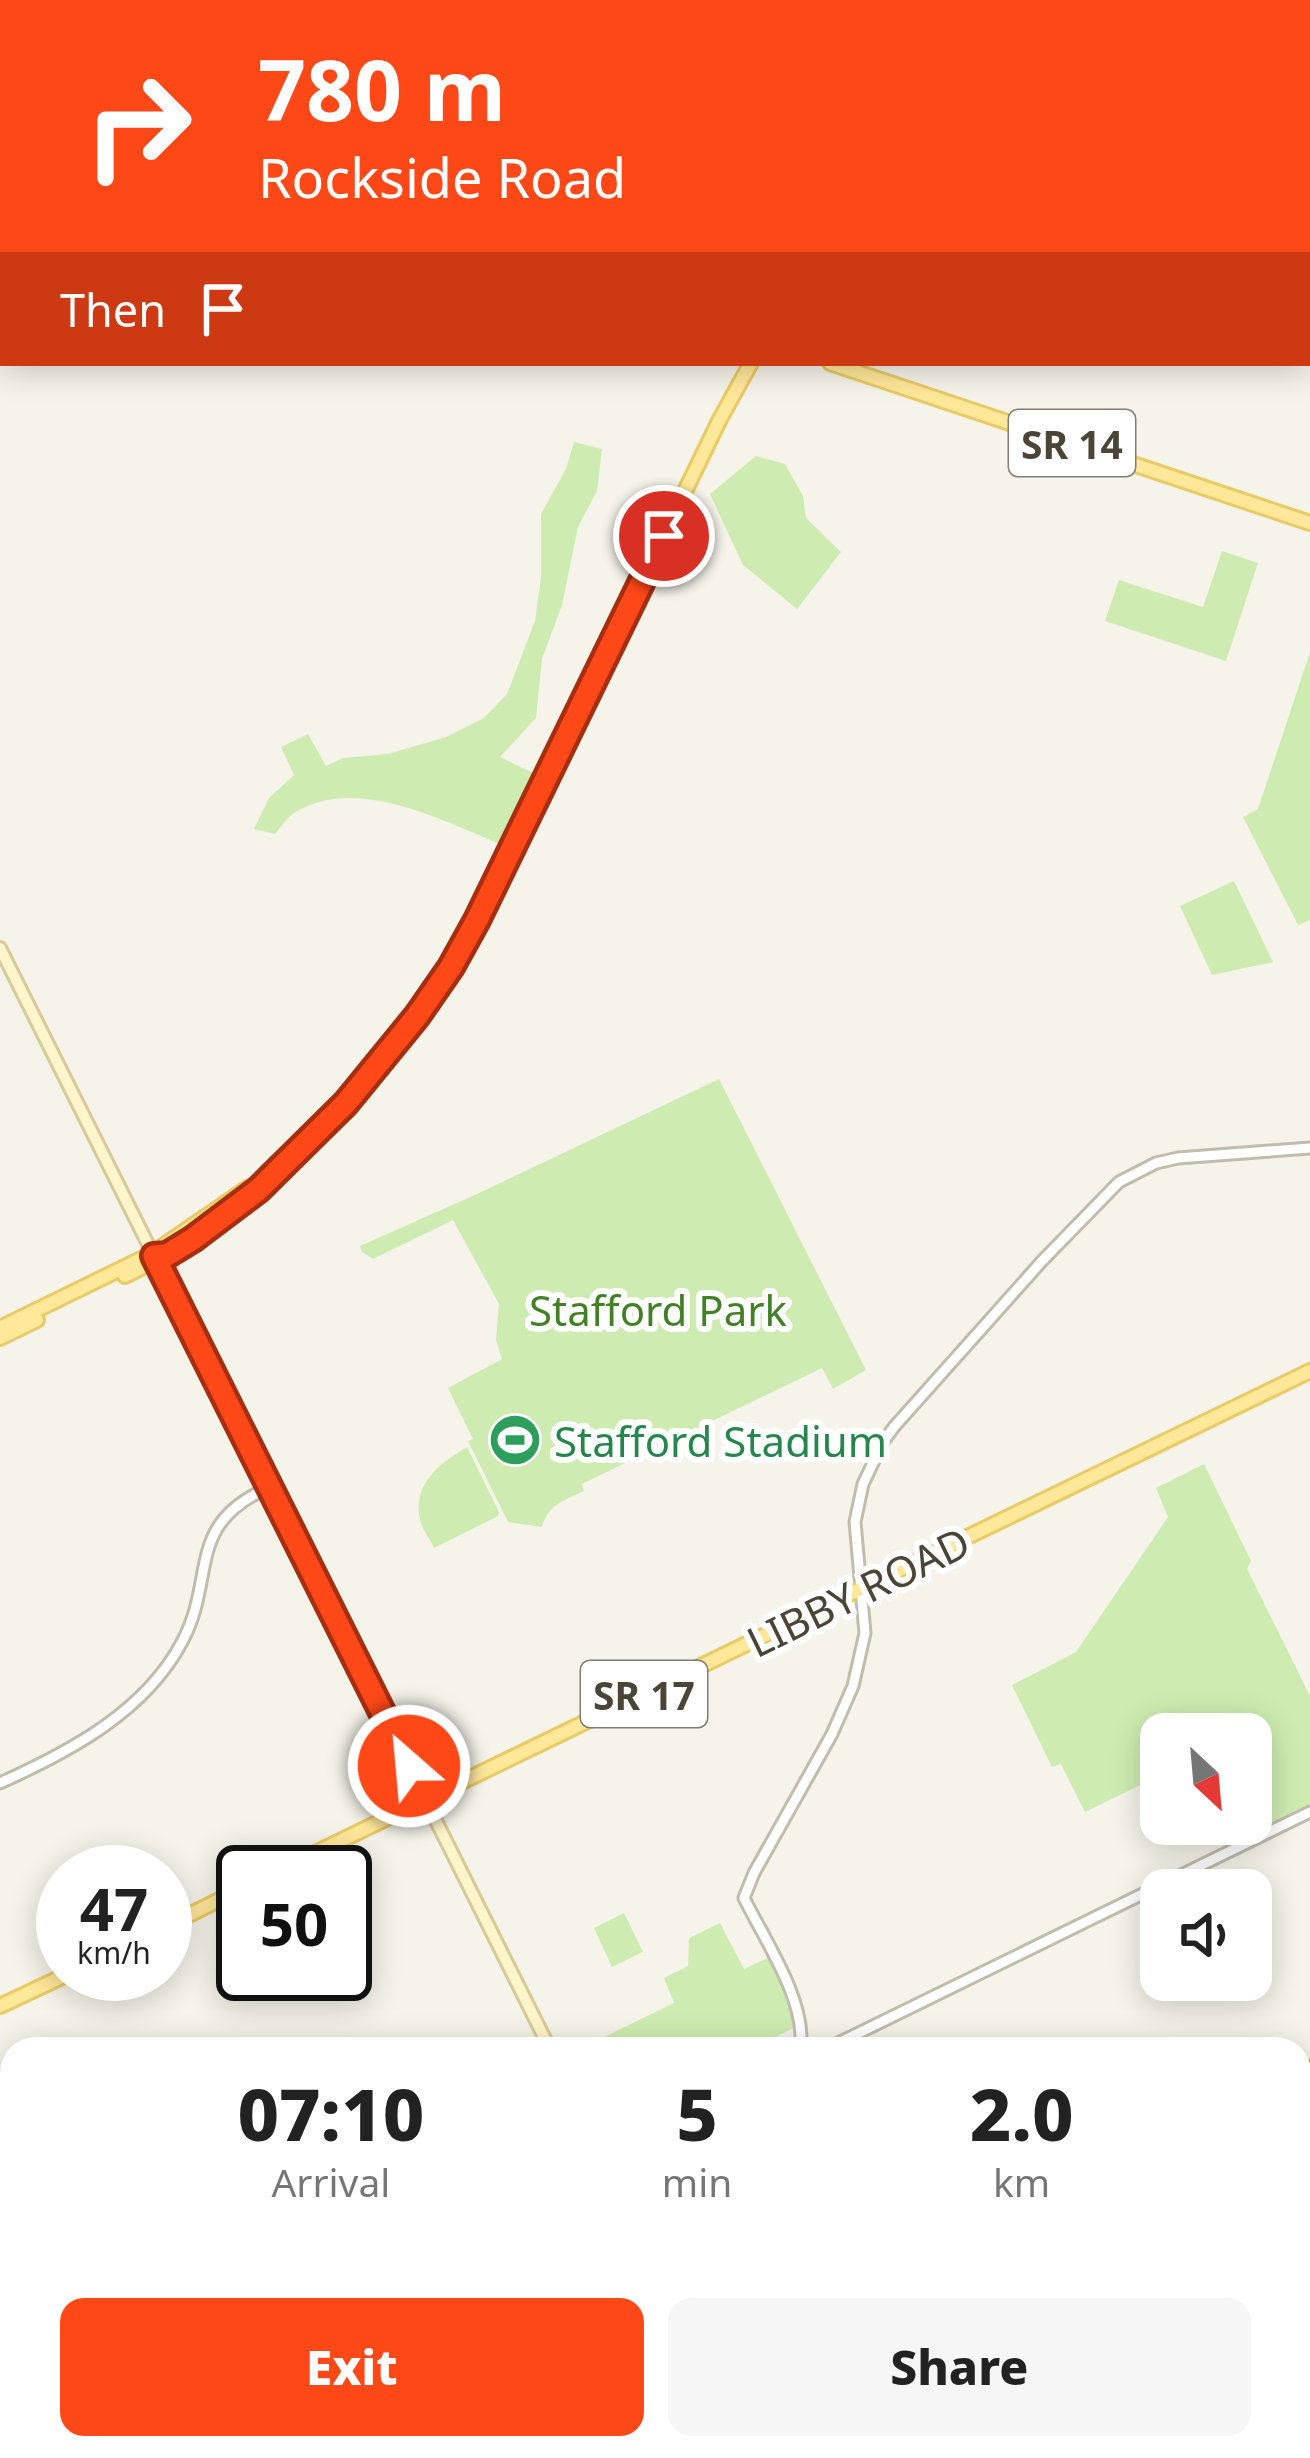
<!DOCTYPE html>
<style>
body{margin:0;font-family:"Noto Sans",sans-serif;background:#f6f6f6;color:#222;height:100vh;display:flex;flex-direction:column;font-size:45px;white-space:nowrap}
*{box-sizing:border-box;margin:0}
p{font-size:39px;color:#767676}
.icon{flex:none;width:66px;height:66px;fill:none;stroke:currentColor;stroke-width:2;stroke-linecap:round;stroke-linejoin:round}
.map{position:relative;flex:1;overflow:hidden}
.side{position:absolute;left:0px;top:2037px;width:1311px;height:423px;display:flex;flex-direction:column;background:#fff;border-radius:36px 36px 0 0;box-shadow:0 6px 30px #0003}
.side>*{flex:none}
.banner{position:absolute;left:0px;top:0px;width:1311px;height:366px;box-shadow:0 6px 30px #0003;background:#ff4818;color:#fff;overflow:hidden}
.needle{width:78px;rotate:154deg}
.tools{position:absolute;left:1140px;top:1713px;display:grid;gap:24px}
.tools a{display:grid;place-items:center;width:132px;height:132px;border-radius:24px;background:#fff;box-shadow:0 6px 30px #0003;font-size:60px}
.speed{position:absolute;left:36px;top:1845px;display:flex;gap:24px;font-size:60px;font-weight:700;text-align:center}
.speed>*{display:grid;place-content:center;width:156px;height:156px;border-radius:50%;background:#fff;box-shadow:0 6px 30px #0003;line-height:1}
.speed small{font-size:30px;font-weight:400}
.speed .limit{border:6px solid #111;border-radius:18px;background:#fff;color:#111}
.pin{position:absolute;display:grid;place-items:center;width:102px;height:102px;color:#fff;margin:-51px;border:6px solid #fff;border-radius:50%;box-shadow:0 3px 12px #0007}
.me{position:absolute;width:132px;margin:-66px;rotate:333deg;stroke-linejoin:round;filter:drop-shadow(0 0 9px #0008)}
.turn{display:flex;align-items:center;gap:42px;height:252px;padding:0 60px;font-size:54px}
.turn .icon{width:156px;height:156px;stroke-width:2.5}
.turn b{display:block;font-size:84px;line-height:102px}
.then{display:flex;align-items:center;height:114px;padding:0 60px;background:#0003;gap:24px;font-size:45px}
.eta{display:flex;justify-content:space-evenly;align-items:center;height:204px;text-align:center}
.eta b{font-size:72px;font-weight:800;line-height:84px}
.primary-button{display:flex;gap:24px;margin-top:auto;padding:24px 60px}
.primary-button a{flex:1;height:138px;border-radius:24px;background:#ff4818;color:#fff;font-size:48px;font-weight:800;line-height:138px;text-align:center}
.primary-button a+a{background:#f6f6f6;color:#222}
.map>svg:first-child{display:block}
.green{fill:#ceecb1}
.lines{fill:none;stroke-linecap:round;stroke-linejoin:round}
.stream{stroke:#a5cff4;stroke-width:3}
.tertiary-casing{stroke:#c2bcac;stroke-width:15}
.secondary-casing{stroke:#d8ca98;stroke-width:16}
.primary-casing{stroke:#eaca64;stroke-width:18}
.motorway-casing{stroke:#e6af34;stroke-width:22}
.tertiary{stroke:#fff;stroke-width:9}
.secondary{stroke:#fff5cb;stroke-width:10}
.primary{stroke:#ffe89a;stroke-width:12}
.motorway{stroke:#ffd76c;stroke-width:16}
.rail-casing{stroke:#999;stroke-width:8}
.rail{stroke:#fff;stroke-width:3;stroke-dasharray:9;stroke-linecap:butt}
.route-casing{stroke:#a62f10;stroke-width:30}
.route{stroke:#ff4818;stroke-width:21}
.labels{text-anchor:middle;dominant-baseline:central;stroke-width:12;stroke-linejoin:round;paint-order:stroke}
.shield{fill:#fff;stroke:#817c73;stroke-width:3}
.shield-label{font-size:39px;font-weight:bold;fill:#4b4437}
.park-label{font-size:42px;fill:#438126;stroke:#fff}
.leisure-label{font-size:42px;fill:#27864d;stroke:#fff;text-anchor:start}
.street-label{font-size:42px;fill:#4b4437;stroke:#fff}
</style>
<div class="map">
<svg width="1310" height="2458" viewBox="0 0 1310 2458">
<rect width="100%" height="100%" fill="#f6f3ea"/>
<path class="green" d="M 574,442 L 602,449 L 597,491 L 578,527 L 562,605 L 542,659 L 536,718 L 500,757 L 546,779 L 513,849 C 450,825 358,772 294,813 C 287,818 280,828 275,834 L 254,829 L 269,798 L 294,775 L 281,747 L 308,734 L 326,766 L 343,758 L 388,754 L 446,737 L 484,718 L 507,694 L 535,621 L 541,577 L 541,514 L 566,469 Z
M 756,456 L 785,464 L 803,496 L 806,518 L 841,552 L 797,609 L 743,565 L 710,494 Z
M 1222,551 L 1258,563 L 1226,661 L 1105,621 L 1119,580 L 1203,607 Z
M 1310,652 L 1310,920 L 1298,925 L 1243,817 L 1258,809 Z
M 1234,881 L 1273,962 L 1212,975 L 1180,906 Z
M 719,1079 L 866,1370 L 833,1389 L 822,1368 L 582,1484 L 584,1491 C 564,1500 548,1505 542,1527 L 508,1522 L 468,1441 L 473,1439 L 448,1388 L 502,1359 L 496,1340 L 499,1304 L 453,1220 L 373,1259 L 362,1252 L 360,1246 L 477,1194 Z
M 467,1447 L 499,1512 L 498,1516 L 434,1548 C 430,1539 422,1529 420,1520 C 412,1484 440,1463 467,1447 Z
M 1204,1464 L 1251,1561 L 1247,1569 L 1310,1696 L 1310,1812 L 1273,1830 L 1259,1802 L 1251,1805 L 1251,1734 L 1161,1734 L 1161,1775 L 1085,1812 L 1061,1764 L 1052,1767 L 1012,1685 L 1076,1652 L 1168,1517 L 1156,1488 Z
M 624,1913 L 643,1952 L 612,1967 L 594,1928 Z
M 720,1923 L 744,1969 L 772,1956 L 802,2024 L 751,2049 L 600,2049 L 596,2041 L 674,2003 L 664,1978 L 688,1966 L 689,1938 Z
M 1310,2266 L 1310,2458 L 1200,2458 L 1200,2448 L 1299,2448 L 1299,2271 Z
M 585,2448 L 639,2448 L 638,2458 L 560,2458 Z
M 645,2448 L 712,2448 L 713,2458 L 643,2458 Z"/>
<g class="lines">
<path class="stream" d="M 602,0 L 604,3
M 1308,2458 L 1301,2415 L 1310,2385"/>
<g class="tertiary-casing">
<path id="tertiary" d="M 0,2 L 3,0
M 0,1783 C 69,1752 145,1712 182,1642 C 217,1577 184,1524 270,1487
M 800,2049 C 808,2003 764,1939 744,1898 L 754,1873 L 832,1734 L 853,1686 L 865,1633 L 855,1522 L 863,1484 L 883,1442 L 894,1427 L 1042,1261 L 1119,1182 L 1156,1163 L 1178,1158 L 1310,1148
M 826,2049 L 1310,1812"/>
</g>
<g class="secondary-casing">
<path id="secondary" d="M 0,948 L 550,2049"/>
</g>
<g class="primary-casing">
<path id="primary" d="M 1308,27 L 1310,26
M 0,216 L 3,218
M 830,363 L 1310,523
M 125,1276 L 145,1266 L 163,1246 L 249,1187
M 0,1328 L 141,1259 L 167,1255 L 258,1190 L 346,1103 L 387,1057 L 438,986 L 477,920 L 720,419 L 751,363
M 0,1338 L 37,1320
M 276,1872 L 1310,1371
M 165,1927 L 243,1888
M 0,2006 L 68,1974
M 0,2321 L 12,2346
M 62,2448 L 67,2458
M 723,2448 L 726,2458"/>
</g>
<g class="motorway-casing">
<path id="motorway" d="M 1299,2076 L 1310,2070
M 1299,2093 L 1310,2088
M 714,2448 L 715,2458
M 430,2458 L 464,2448
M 463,2458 L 500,2448
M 516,2458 L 543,2448
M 546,2458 L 570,2448
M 639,2458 L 641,2448"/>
</g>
<use href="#tertiary" class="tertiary"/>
<use href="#secondary" class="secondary"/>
<use href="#primary" class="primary"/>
<use href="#motorway" class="motorway"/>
<g class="rail-casing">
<path id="rail" d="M 929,3 L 932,0
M 0,99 L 3,100
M 1308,183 L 1310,183
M 1308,213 L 1310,213
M 1308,267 L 1310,267"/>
</g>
<use href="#rail" class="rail"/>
</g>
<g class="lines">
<g class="route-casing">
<path id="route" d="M 409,1766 L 154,1256 L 167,1255 L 193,1239 L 258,1190 L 346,1103 L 417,1016 L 451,967 L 477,920 L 664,536"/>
</g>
<use href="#route" class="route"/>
</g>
<defs>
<g id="stadium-disc" transform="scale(2.7)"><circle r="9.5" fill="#2e9e5b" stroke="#fff"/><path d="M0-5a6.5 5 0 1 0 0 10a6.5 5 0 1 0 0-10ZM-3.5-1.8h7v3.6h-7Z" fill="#fff"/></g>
</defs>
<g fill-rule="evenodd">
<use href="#stadium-disc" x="515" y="1440"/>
</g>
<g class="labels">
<g class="shield">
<rect x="1009" y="410" width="126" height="66" rx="9"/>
<rect x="581" y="1661" width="126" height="66" rx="9"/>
</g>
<g class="shield-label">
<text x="1072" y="443">SR 14</text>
<text x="644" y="1694">SR 17</text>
</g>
<g class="park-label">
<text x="658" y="1309">Stafford Park</text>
</g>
<g class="leisure-label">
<text x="554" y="1440">Stafford Stadium</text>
</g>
<g class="street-label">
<text transform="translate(858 1591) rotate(-26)">LIBBY ROAD</text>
</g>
</g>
</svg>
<div class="tools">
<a><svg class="needle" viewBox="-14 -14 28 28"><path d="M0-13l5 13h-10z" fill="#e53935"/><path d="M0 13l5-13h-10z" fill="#767676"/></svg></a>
<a><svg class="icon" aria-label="sound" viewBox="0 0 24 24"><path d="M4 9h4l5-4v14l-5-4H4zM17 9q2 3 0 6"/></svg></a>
</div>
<div class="speed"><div>47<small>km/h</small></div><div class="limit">50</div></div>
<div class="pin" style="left:664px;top:536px;background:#d93025"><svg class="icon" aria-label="arrive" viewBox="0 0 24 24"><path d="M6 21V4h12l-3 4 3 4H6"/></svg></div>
<svg class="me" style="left:409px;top:1766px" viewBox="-20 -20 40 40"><circle r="17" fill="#ff4818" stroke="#fff" stroke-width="3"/><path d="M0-11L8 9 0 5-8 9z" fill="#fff"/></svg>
<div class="banner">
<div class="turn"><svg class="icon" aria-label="right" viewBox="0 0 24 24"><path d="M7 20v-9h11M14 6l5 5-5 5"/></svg><div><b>780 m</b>Rockside Road</div></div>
<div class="then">Then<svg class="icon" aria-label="arrive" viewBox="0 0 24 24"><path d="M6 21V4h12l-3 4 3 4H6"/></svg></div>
</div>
<section class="side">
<div class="eta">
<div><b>07:10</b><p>Arrival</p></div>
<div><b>5</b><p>min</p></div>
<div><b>2.0</b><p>km</p></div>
</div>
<div class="primary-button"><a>Exit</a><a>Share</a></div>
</section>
</div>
